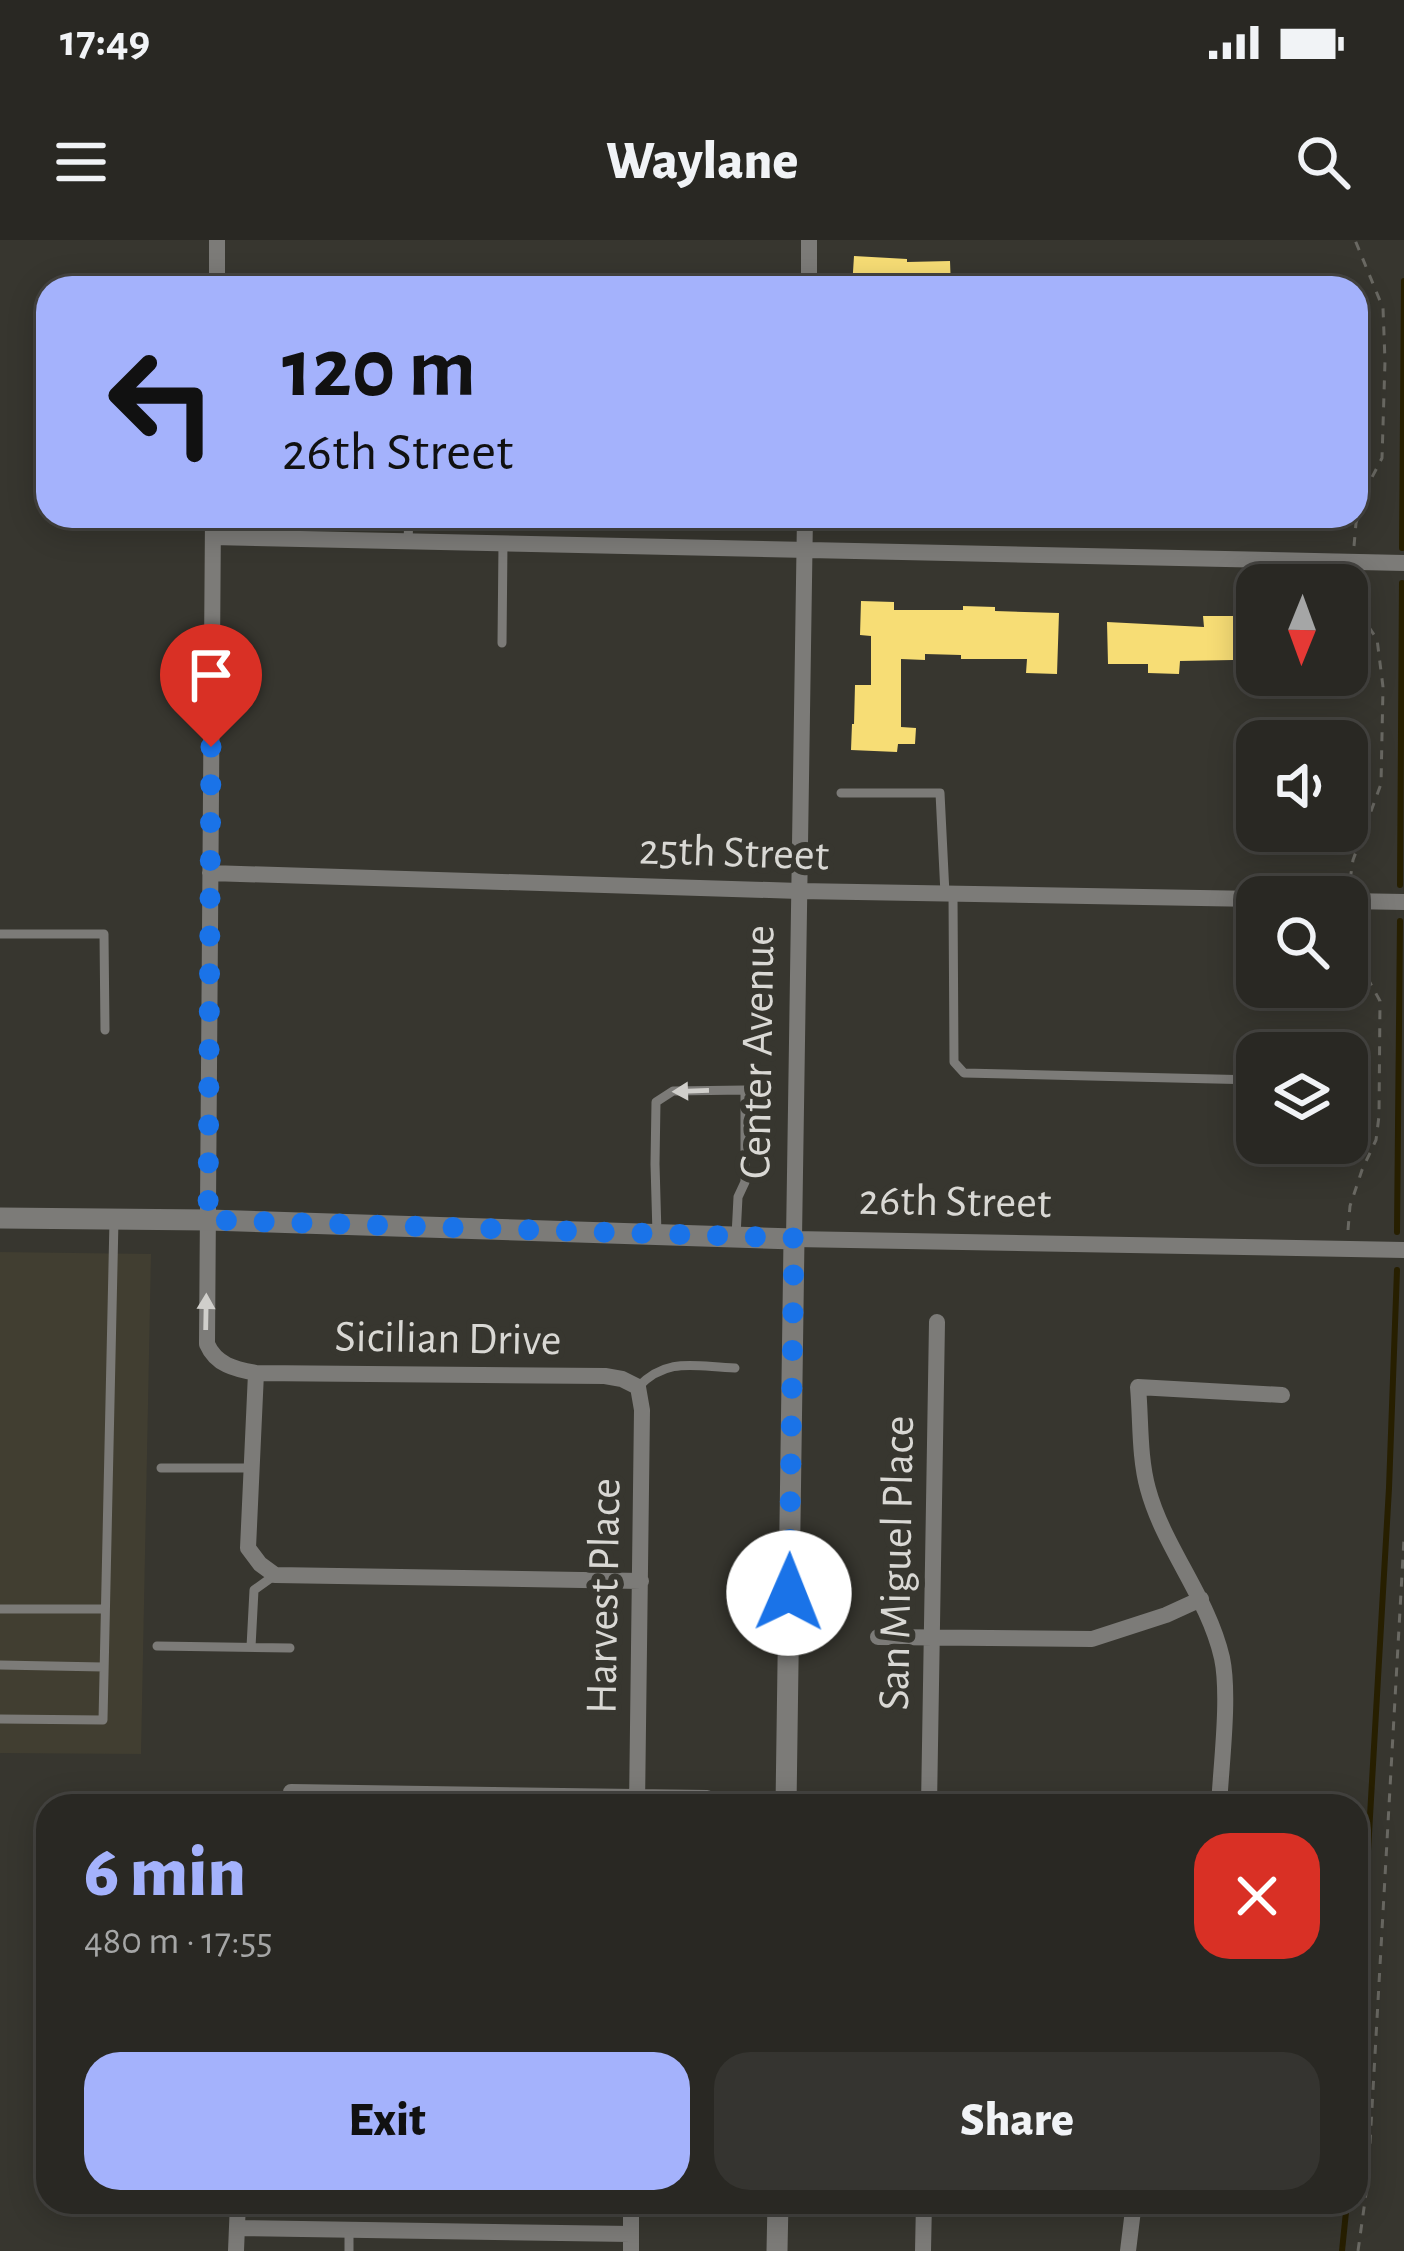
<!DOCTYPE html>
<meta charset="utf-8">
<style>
body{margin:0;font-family:"Alegreya Sans",sans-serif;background:#353430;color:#f1f3f6;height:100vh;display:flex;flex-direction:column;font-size:45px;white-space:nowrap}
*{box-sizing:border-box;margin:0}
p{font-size:39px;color:#a5a6a6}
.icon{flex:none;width:66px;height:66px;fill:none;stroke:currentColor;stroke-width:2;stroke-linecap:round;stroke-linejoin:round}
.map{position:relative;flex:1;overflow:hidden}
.side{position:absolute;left:36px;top:1554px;width:1332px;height:420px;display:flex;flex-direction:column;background:#292823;border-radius:36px;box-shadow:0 6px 30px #0003,0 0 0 3px #454441}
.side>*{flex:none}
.banner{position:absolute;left:36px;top:36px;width:1332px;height:252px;border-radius:36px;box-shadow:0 6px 30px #0003,0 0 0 3px #454441;background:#a4b2fc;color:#111;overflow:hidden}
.needle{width:78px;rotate:181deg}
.buttons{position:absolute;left:1236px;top:324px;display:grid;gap:24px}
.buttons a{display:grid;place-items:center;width:132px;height:132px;border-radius:24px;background:#292823;box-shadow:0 6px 30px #0003,0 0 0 3px #454441;font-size:60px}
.pin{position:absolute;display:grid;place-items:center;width:102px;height:102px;color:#fff;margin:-123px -51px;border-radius:50% 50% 50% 0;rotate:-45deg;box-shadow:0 0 12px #0007}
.pin .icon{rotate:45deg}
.me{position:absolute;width:132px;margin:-66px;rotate:1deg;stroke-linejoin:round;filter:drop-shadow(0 0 9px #0008)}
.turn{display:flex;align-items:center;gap:42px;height:252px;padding:0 48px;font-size:54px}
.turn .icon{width:156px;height:156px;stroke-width:2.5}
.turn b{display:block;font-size:84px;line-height:102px}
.round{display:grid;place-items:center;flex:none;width:126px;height:126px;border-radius:36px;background:#353430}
.overview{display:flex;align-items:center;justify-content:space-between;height:204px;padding:0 48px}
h1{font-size:72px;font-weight:800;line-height:90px;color:#a4b2fc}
.button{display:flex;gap:24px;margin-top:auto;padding:24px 48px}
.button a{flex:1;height:138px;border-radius:36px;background:#a4b2fc;color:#111;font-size:48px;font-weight:800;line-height:138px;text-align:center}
.button a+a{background:#353430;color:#f1f3f6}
.status{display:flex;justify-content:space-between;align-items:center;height:84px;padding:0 60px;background:#292823;direction:ltr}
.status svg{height:33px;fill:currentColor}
header{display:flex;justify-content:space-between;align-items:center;height:156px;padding:0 48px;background:#292823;font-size:54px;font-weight:800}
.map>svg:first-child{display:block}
.built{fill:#413e31}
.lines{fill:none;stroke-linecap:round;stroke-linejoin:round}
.stream{stroke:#271f00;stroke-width:6}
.building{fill:#f7dd75}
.path{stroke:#6a6963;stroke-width:3;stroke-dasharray:9 9;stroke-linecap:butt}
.service{stroke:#7c7b78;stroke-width:9}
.minor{stroke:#7c7b78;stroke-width:16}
.tertiary{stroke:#7c7b78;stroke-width:21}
.oneway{fill:#d0cfcb}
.route{stroke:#1a73e8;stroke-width:21;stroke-dasharray:0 37.8}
.labels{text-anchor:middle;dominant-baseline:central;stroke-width:12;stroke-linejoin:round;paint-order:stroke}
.street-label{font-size:45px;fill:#d9d8d4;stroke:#37362f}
</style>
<div class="status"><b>17:49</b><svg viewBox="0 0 49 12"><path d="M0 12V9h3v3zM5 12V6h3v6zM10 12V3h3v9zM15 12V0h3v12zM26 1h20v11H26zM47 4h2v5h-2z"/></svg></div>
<header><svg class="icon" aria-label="menu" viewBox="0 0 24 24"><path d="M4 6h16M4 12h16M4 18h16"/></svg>Waylane<svg class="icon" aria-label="search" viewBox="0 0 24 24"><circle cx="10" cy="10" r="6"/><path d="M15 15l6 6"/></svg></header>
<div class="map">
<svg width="1404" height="2011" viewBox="0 0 1404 2011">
<rect width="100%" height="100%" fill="#37362f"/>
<path class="built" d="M 0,1012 L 151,1014 L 141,1514 L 0,1513 Z"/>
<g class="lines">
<path class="stream" d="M 1402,308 L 1404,41
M 1400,645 L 1402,343
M 1397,992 L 1400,681
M 1356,1818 L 1389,1248 L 1397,1030
M 1342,2011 L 1347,1962"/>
</g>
<path class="building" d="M 854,16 L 907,19 L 907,22 L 950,21 L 951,48 L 880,43 L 880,48 L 852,48 Z
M 861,361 L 894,362 L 894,370 L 963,370 L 963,366 L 995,367 L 995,371 L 1059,373 L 1057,434 L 1026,433 L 1027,419 L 961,419 L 961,415 L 925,414 L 925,420 L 901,419 L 901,487 L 916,488 L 915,504 L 898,504 L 897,512 L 851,510 L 852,484 L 854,484 L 855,445 L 871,445 L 871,396 L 860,395 Z
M 1241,364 L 1257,364 L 1257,415 L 1233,414 L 1233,420 L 1180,421 L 1179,434 L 1148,433 L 1148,424 L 1108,424 L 1107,382 L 1204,387 L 1203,376 L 1241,376 Z"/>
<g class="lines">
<path class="path" d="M 1354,306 L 1356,283 L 1369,243 L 1382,218 L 1385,121 L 1383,68 L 1355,0
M 1350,640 L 1353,620 L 1381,544 L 1383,447 L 1377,399 L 1355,367 L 1352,339
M 1348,990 L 1350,966 L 1362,930 L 1376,900 L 1379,876 L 1380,761 L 1350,706 L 1348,682
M 1358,2011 L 1368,1939 L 1404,1299"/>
<path class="service" d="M 408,301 L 409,276
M 502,403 L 503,303
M 841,553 L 940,553 L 945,654
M 953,654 L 954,822 L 964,833 L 1257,840
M 0,694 L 104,694 L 105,790
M 657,994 L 655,924 L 656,862 L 673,851 L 745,850 L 745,942 L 738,957 L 736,996
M 638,1147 C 668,1116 696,1127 735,1128
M 161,1228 L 251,1228
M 0,1369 L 104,1369
M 157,1406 L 290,1408
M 251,1407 L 254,1350 L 275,1335
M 0,1425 L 103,1427
M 0,1479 L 103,1480 L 114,980
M 349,2011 L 349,1990"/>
<path class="minor" d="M 217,48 L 217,0
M 809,48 L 809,0
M 213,276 L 207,1104 C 216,1125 235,1129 256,1133 L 605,1136 L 622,1139 L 638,1147 L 642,1170 L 637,1566
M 805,276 L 794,999 L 1404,1010
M 213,297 L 1404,323
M 210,633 L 799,651 L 1257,659
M 1347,661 L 1404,662
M 256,1133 L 248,1308 L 260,1324 L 275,1335 L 641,1341
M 878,1397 L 1092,1399 L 1166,1375 L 1201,1359
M 291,1552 L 707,1558
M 929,1566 L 937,1082
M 1219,1566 C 1221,1525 1230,1456 1222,1418 C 1208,1357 1164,1308 1148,1249 C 1139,1217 1141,1180 1138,1147 L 1282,1155
M 237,1988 L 631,1994
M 236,2011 L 238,1962
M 631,2011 L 631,1962
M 923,2011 L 924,1962
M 1128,2011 L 1134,1962"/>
<path class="tertiary" d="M 0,978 L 209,980 L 794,999 L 786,1566
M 777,2011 L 778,1962"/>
</g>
<defs><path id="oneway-solid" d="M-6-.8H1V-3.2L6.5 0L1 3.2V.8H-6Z" transform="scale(3)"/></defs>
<g class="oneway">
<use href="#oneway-solid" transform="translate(691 851) rotate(178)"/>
<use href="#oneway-solid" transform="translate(206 1072) rotate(-89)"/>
</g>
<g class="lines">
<path class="route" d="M 211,507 L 208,980 L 794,998 L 789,1353"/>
</g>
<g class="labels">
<g class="street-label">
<text transform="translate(734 613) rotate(2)">25th Street</text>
<text transform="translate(758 812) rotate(-89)">Center Avenue</text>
<text transform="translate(955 962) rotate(1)">26th Street</text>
<text transform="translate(448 1099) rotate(1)">Sicilian Drive</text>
<text transform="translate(897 1323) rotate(-89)">San Miguel Place</text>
<text transform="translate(604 1356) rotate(-89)">Harvest Place</text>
</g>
</g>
</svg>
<div class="buttons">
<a><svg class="needle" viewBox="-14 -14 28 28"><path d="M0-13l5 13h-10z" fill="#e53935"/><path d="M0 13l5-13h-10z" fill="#a5a6a6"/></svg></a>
<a><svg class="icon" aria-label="sound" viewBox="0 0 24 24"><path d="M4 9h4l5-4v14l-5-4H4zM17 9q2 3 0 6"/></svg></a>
<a><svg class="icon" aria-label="search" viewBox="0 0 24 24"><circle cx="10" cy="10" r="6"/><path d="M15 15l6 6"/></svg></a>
<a><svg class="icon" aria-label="layers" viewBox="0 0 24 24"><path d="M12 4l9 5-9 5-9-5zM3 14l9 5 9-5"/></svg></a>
</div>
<div class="pin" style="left:211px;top:507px;background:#d93025"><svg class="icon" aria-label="arrive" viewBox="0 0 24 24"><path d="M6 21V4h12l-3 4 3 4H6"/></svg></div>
<svg class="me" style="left:789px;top:1353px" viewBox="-20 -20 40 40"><circle r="19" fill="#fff"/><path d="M0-13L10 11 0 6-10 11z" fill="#1a73e8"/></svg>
<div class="banner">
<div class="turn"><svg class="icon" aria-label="left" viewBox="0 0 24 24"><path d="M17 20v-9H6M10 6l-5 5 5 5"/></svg><div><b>120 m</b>26th Street</div></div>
</div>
<section class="side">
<div class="overview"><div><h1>6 min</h1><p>480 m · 17:55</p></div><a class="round" style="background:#d93025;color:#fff"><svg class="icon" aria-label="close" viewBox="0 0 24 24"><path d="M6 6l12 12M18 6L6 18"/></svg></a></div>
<div class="button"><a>Exit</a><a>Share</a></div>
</section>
</div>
